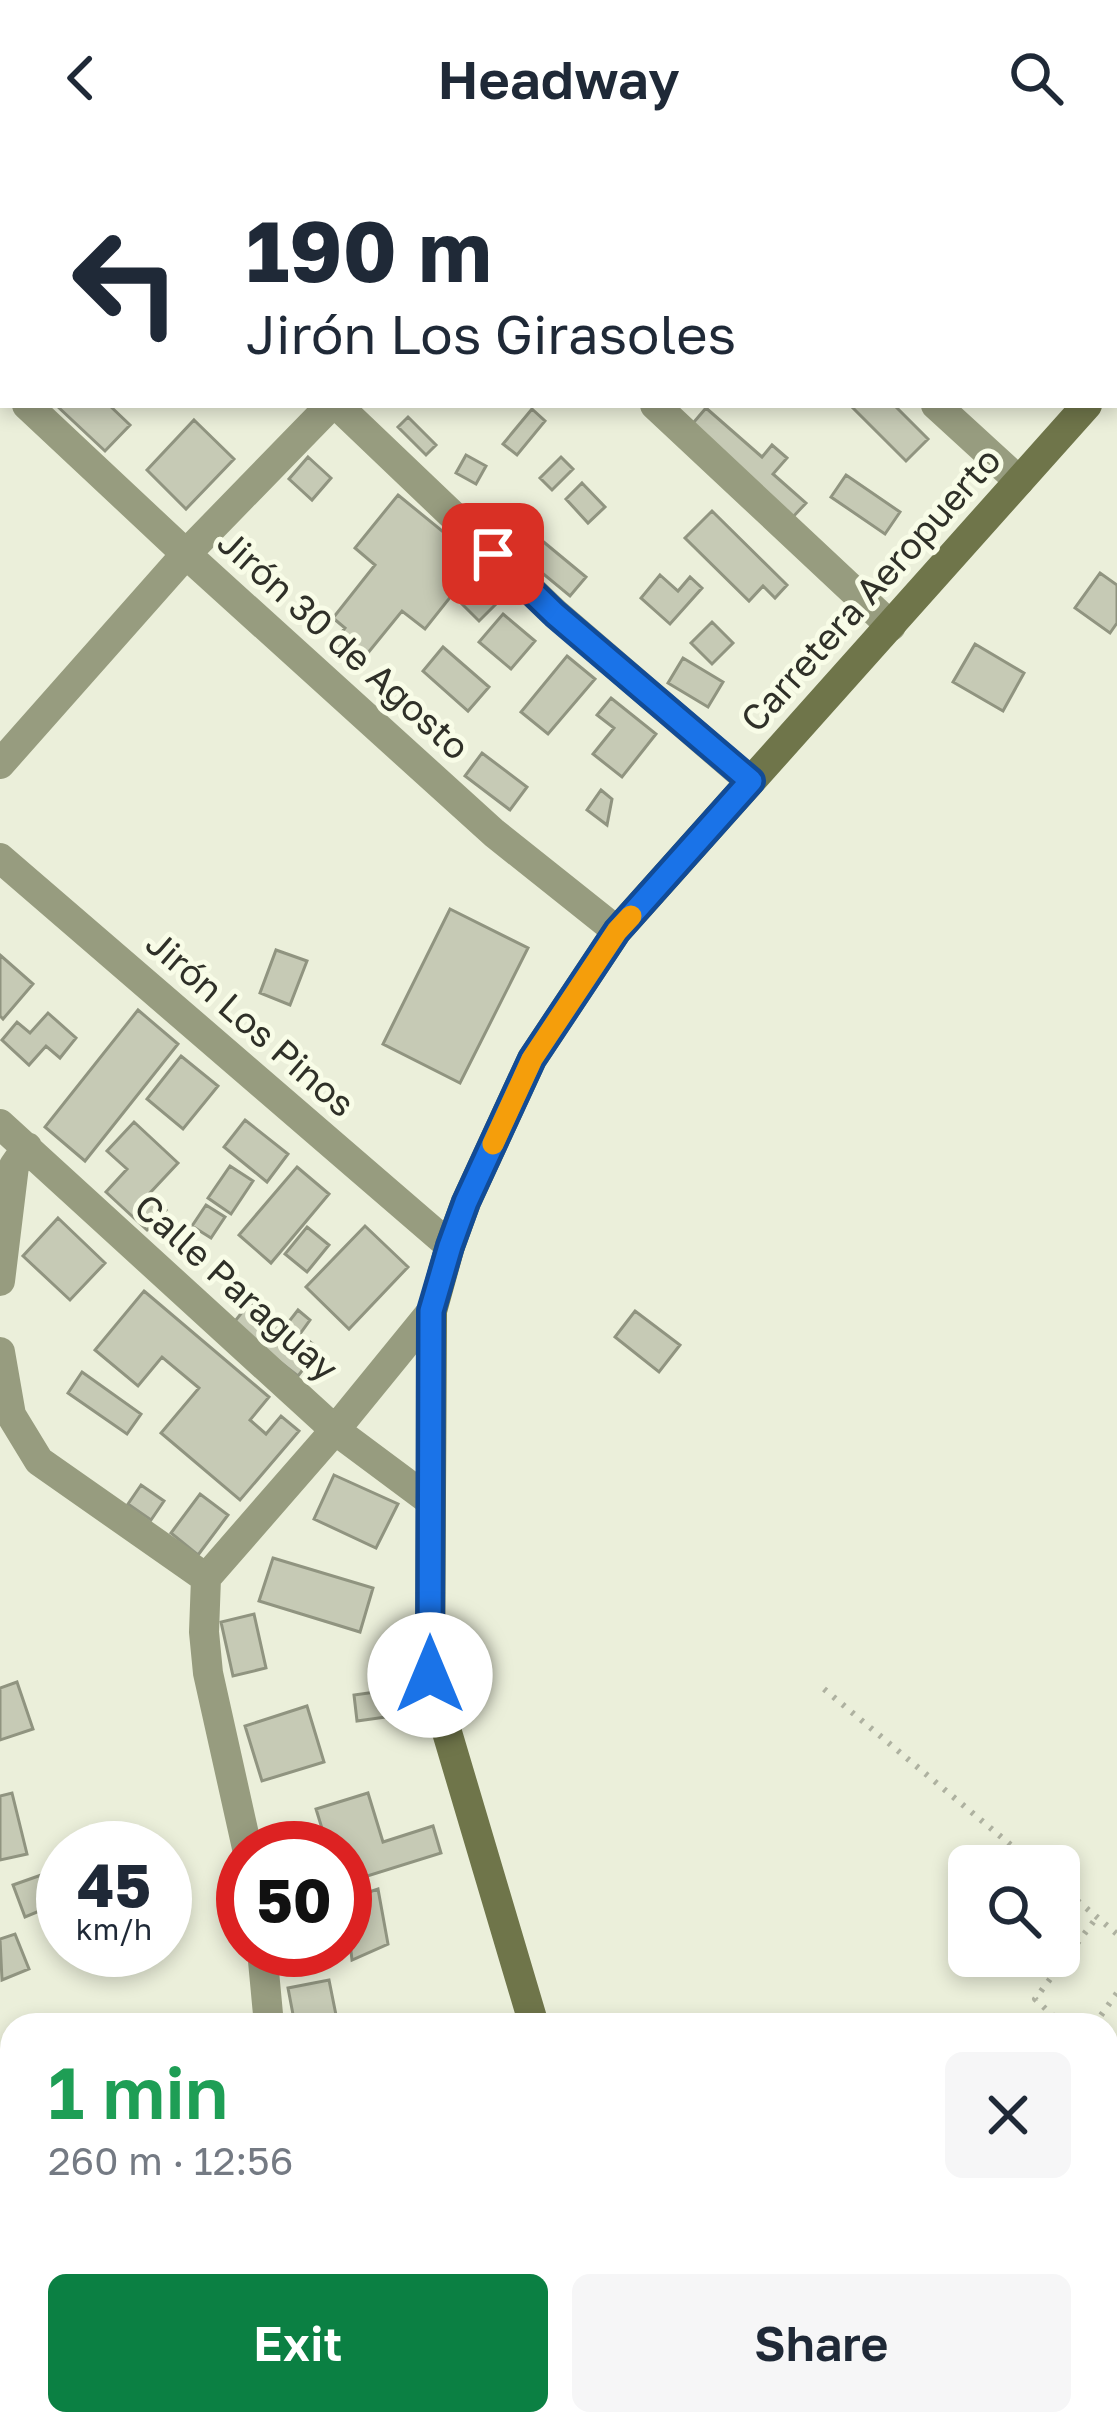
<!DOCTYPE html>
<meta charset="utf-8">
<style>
body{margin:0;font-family:"Golos Text",sans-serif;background:#f6f6f7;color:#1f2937;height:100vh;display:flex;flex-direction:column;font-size:45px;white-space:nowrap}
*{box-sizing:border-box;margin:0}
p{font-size:39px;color:#747a83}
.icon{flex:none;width:66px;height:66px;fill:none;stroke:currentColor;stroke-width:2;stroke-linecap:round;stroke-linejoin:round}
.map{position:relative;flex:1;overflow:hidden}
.sheet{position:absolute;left:0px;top:1857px;width:1119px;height:423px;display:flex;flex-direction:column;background:#fff;border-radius:36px 36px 0 0;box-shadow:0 6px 18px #0003}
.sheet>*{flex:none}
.top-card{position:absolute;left:0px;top:0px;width:1119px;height:252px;box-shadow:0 6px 18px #0003;background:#fff;color:#1f2937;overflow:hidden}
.buttons{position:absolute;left:948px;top:1689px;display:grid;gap:24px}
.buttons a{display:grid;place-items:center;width:132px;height:132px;border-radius:18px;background:#fff;box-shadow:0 6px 18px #0003;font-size:60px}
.speed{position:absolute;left:36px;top:1665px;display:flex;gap:24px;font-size:60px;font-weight:700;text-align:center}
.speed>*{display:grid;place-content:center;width:156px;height:156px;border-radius:50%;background:#fff;box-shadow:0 6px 18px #0003;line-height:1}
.speed small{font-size:30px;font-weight:400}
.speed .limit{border:18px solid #d22;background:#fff;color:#111}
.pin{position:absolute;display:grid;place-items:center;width:102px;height:102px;color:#fff;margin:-51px;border-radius:24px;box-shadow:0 6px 18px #0006}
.me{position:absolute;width:132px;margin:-66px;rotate:0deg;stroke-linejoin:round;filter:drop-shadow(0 0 9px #0008)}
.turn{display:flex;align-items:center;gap:42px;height:252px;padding:0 48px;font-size:54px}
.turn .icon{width:156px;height:156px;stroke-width:2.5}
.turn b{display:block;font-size:84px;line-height:102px}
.round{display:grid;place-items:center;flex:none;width:126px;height:126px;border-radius:18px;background:#f6f6f7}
.head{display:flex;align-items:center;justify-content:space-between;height:204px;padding:0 48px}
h1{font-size:72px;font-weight:600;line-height:90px;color:#1e9e55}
.button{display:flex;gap:24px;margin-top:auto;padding:24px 48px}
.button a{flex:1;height:138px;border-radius:18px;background:#0b8043;color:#fff;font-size:48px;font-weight:600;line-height:138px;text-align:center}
.button a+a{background:#f6f6f7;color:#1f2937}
header{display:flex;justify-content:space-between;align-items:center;height:156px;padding:0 48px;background:#fff;font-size:54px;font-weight:600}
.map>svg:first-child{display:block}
.green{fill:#d8dfb6}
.building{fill:#c6cab5;stroke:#909480;stroke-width:3}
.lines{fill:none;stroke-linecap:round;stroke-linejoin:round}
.path{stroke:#aeb1a0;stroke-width:6;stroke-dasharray:3 9;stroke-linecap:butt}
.street{stroke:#979c7f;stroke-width:30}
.secondary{stroke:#6f754a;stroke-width:30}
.route-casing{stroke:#114b97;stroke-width:30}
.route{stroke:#1a73e8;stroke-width:21}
.slow{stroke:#f59e0b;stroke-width:21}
.labels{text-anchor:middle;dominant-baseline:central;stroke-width:10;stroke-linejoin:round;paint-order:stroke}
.street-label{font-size:36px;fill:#2f3028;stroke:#f8fce7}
</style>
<header><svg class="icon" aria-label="back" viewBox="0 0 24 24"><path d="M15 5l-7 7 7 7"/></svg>Headway<svg class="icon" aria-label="search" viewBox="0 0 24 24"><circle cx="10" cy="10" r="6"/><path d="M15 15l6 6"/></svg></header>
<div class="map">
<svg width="1117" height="2278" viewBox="0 0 1117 2278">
<rect width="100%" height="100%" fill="#ebefda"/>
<path class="green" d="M 56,2268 L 223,2268 L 229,2278 L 51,2278 Z"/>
<path class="building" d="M 56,249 L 109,249 L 130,269 L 105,295 Z
M 850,249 L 894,249 L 928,283 L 906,305 Z
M 706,252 L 762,301 L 772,289 L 787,302 L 773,318 L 806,347 L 791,363 L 688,273 Z
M 532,253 L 545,265 L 517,299 L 503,288 Z
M 408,261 L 436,289 L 426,299 L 398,271 Z
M 194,264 L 234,303 L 186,353 L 147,314 Z
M 466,299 L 486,310 L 476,328 L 456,317 Z
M 308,301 L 331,322 L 312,344 L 289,323 Z
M 561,301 L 573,313 L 552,334 L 540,322 Z
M 846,319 L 900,356 L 885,378 L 831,341 Z
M 582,327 L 605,351 L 588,367 L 566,343 Z
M 398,339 L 479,405 L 425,473 L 402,455 L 354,514 L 329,493 L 345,472 L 333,462 L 375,409 L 355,392 Z
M 712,355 L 787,429 L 775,442 L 763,430 L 749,445 L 685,382 Z
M 534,378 L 586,421 L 570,440 L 518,397 Z
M 1100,417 L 1117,429 L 1117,467 L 1110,477 L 1075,452 Z
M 478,419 L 502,442 L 479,465 L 456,442 Z
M 660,419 L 678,435 L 690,421 L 702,432 L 670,468 L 641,442 Z
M 503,458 L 535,485 L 511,513 L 479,486 Z
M 712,466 L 733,487 L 712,508 L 691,487 Z
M 975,488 L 1024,517 L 1003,555 L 953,526 Z
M 443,491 L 489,531 L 468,555 L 423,515 Z
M 567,500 L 595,523 L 548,578 L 521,556 Z
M 683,502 L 723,526 L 708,551 L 668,527 Z
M 611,542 L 656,578 L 622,621 L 593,598 L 614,572 L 597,559 Z
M 482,597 L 527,631 L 510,654 L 465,620 Z
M 601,634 L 612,643 L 607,669 L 587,654 Z
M 450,753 L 528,792 L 460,927 L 383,888 Z
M 276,794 L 307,805 L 290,849 L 260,837 Z
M 0,799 L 33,828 L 3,863 L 0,860 Z
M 138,854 L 178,888 L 85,1005 L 45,971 Z
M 48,857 L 76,882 L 60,902 L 46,890 L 29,909 L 2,884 L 17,866 L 30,877 Z
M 181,900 L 218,930 L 183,973 L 147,943 Z
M 245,964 L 288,998 L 267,1026 L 224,991 Z
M 134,966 L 178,1007 L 149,1038 L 166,1054 L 147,1074 L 106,1036 L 127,1013 L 107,995 Z
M 230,1010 L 253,1025 L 231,1058 L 208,1042 Z
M 297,1011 L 329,1038 L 271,1107 L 239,1079 Z
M 206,1049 L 225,1061 L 211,1082 L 192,1070 Z
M 58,1062 L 105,1107 L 70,1144 L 23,1100 Z
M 365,1070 L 408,1111 L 349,1173 L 306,1131 Z
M 307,1071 L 329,1089 L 307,1116 L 285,1098 Z
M 144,1135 L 269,1241 L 250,1264 L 266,1278 L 281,1260 L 299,1275 L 240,1344 L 161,1277 L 199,1232 L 162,1201 L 138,1230 L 95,1194 Z
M 250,1146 L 284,1172 L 298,1154 L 310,1164 L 300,1178 L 319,1193 L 298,1220 L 232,1169 Z
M 635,1155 L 680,1189 L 659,1216 L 615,1181 Z
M 82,1216 L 141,1258 L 127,1278 L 68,1237 Z
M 334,1319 L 398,1348 L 376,1392 L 314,1363 Z
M 141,1329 L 164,1345 L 151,1364 L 128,1348 Z
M 200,1338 L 228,1359 L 198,1399 L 171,1377 Z
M 273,1402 L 373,1432 L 360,1476 L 259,1445 Z
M 254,1458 L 266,1512 L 233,1520 L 221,1466 Z
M 17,1526 L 33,1573 L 0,1584 L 0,1532 Z
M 383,1535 L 386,1561 L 357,1565 L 354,1539 Z
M 307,1550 L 324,1606 L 262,1625 L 245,1570 Z
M 12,1637 L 27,1698 L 0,1704 L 0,1640 Z
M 368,1637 L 383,1686 L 433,1670 L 441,1697 L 345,1727 L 345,1692 L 328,1692 L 316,1653 Z
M 47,1717 L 59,1747 L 25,1761 L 13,1729 Z
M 378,1733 L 388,1788 L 352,1804 L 345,1744 Z
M 15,1778 L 29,1813 L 2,1824 L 0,1783 Z
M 329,1824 L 338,1869 L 295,1869 L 288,1832 Z"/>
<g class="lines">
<path class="path" d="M 824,1533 L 1036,1710
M 1059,1729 L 1117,1778
M 1063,1869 L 1035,1843 L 1097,1761
M 1094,1869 L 1117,1837"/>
<path class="street" d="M 74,0 L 77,3
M 382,0 L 385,3
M 663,0 L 666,3
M 560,3 L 562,0
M 0,223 L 3,226
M 27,249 L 186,398 L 494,677 L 617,775
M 337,249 L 555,457 L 750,625
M 655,249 L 891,470
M 936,249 L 1019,325
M 0,608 L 186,398 L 331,249
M 0,702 L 450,1090
M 0,968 L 335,1274 L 429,1344
M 0,1125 L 14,1010 L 27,991
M 0,1196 L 11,1259 L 39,1305 L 206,1422
M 247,1692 L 208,1517 L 204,1476 L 206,1422 L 335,1274 L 432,1155
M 262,1794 L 269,1869
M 0,1939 L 12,1973
M 245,2268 L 252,2278
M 419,2268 L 421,2278"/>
<path class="secondary" d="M 995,0 L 1000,3
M 1116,110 L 1117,111
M 1116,216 L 1117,215
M 534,1869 L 430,1519 L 432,1155 L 450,1090 L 466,1046 L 532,903 L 617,775 L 1087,249
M 683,2268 L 686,2278"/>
</g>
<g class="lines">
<g class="route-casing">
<path id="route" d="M 430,1519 L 431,1155 L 450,1090 L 466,1046 L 532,903 L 617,775 L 751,625 L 555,458 L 493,398"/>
</g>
<use href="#route" class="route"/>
<path class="slow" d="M 493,988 L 532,903 L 617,775 L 631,760"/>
</g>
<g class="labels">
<g class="street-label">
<text transform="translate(870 433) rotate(-48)">Carretera Aeropuerto</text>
<text transform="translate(344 488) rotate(42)">Jirón 30 de Agosto</text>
<text transform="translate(251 867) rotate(41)">Jirón Los Pinos</text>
<text transform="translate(237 1131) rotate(42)">Calle Paraguay</text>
</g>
</g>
</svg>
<div class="buttons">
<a><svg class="icon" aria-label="search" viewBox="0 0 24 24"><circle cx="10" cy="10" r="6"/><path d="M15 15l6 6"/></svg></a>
</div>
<div class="speed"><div>45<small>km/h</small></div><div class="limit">50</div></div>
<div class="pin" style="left:493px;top:398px;background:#d93025"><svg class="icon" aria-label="arrive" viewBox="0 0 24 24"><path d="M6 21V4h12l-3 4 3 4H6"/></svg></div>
<svg class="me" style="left:430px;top:1519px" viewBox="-20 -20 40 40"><circle r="19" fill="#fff"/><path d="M0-13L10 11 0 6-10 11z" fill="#1a73e8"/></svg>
<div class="top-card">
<div class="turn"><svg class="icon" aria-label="left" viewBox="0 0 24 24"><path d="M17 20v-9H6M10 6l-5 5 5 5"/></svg><div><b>190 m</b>Jirón Los Girasoles</div></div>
</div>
<section class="sheet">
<div class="head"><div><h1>1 min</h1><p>260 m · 12:56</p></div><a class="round"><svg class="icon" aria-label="close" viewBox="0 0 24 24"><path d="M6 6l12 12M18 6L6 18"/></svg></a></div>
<div class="button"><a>Exit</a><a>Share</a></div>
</section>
</div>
